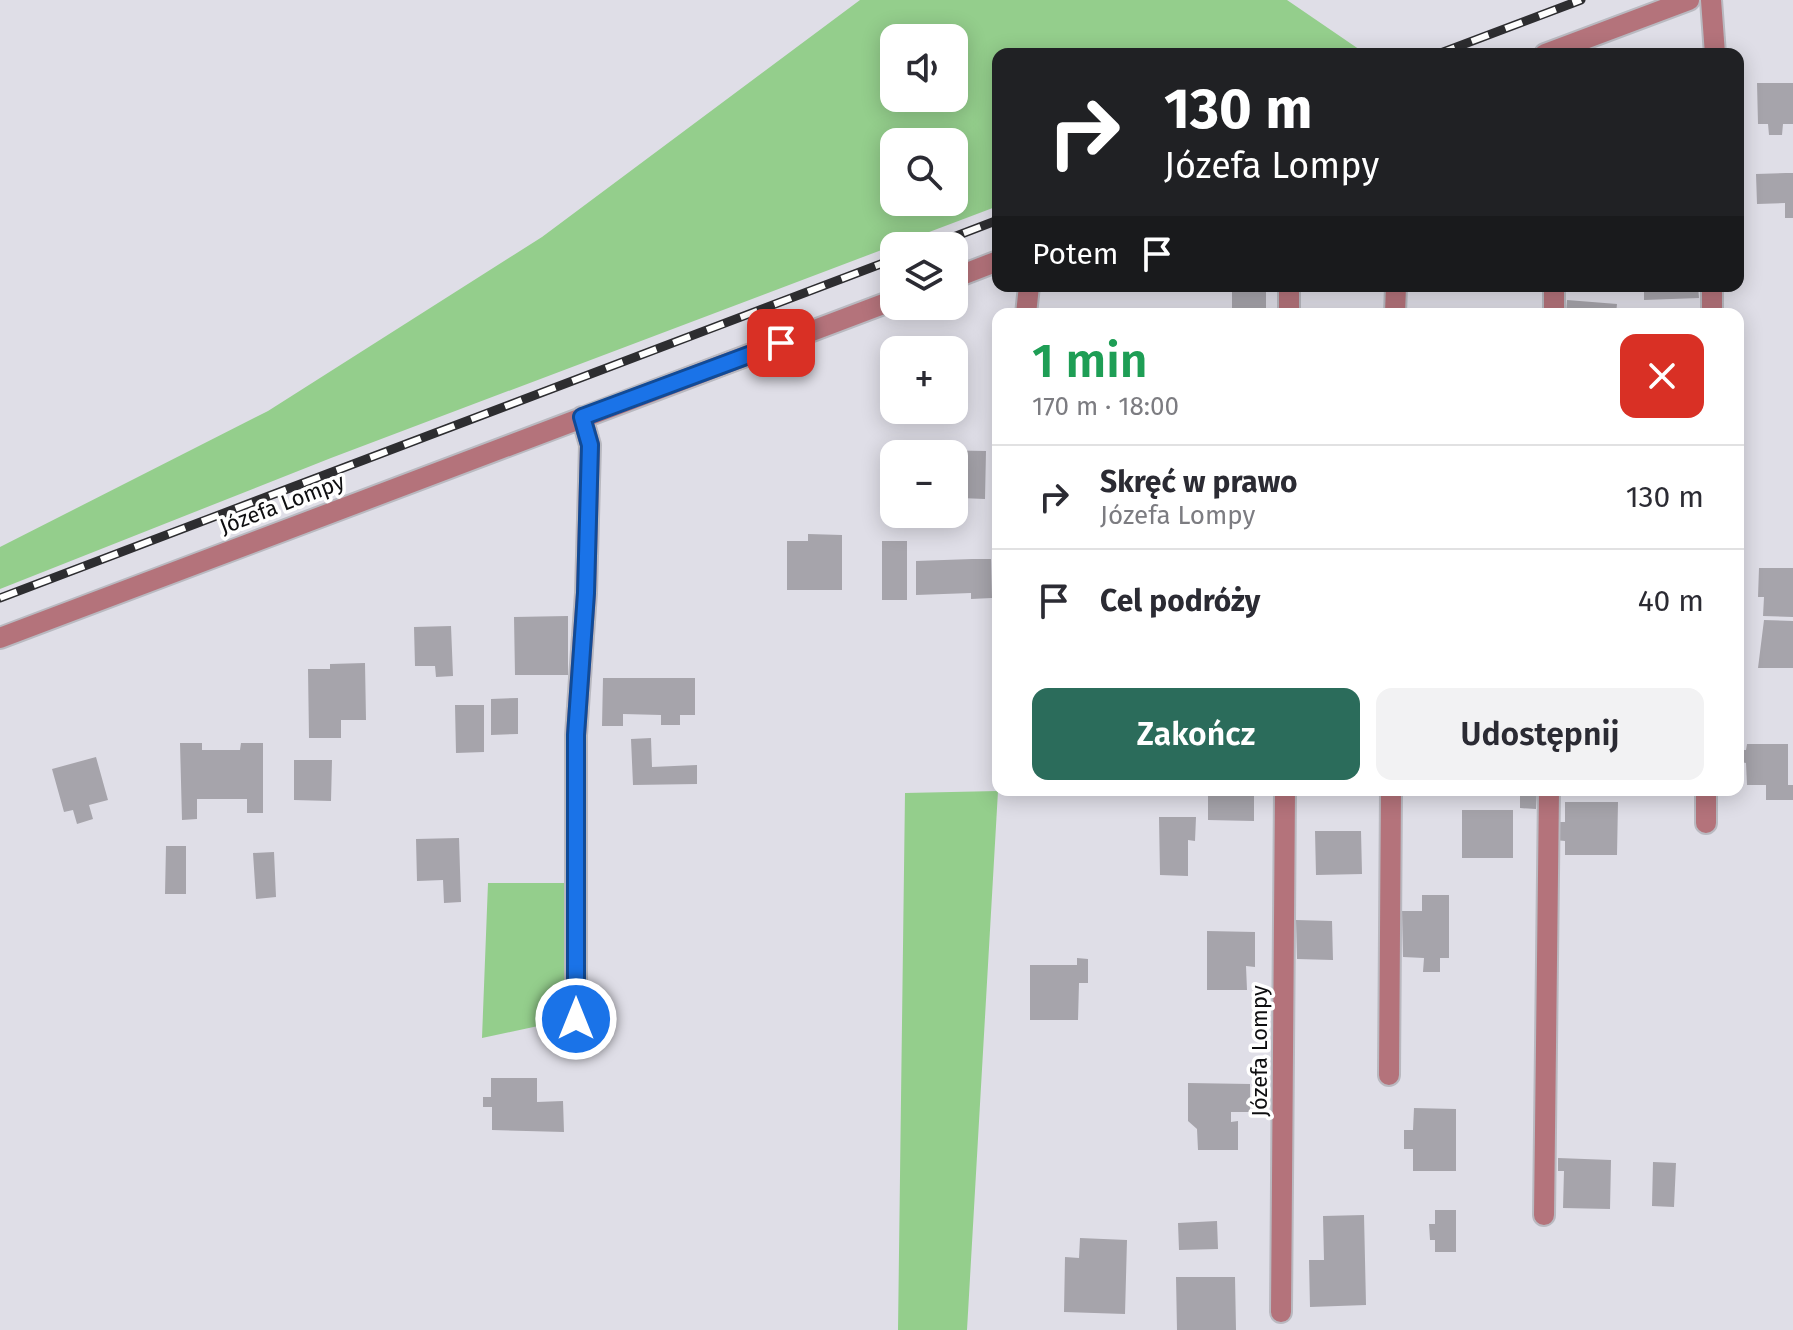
<!DOCTYPE html>
<html lang="pl">
<meta charset="utf-8">
<style>
body{margin:0;font-family:"Fira Sans",sans-serif;background:#f2f2f3;color:#2b2b33;height:100vh;display:flex;flex-direction:column;font-size:30px;white-space:nowrap}
*{box-sizing:border-box;margin:0}
p{font-size:26px;color:#7c7c81}
.icon{flex:none;width:44px;height:44px;fill:none;stroke:currentColor;stroke-width:2;stroke-linecap:round;stroke-linejoin:round}
.map{position:relative;flex:1;overflow:hidden}
.drawer{position:absolute;left:992px;top:308px;width:752px;height:488px;display:flex;flex-direction:column;background:#fff;border-radius:16px;box-shadow:0 4px 20px #0003}
.drawer>*{flex:none}
.hud{position:absolute;left:992px;top:48px;width:752px;height:244px;border-radius:16px;box-shadow:0 4px 20px #0003;background:#202124;color:#fff;overflow:hidden}
.buttons{position:absolute;left:880px;top:24px;display:grid;gap:16px}
.buttons a{display:grid;place-items:center;width:88px;height:88px;border-radius:16px;background:#fff;box-shadow:0 4px 20px #0003;font-size:40px}
.pin{position:absolute;display:grid;place-items:center;width:68px;height:68px;color:#fff;margin:-34px;border-radius:16px;box-shadow:0 4px 12px #0006}
.me{position:absolute;width:88px;margin:-44px;rotate:0deg;stroke-linejoin:round;filter:drop-shadow(0 0 6px #0008)}
.turn{display:flex;align-items:center;gap:28px;height:168px;padding:0 40px;font-size:36px}
.turn .icon{width:104px;height:104px;stroke-width:2.5}
.turn b{display:block;font-size:56px;line-height:68px}
.then{display:flex;align-items:center;height:76px;padding:0 40px;background:#0003;gap:16px;font-size:30px}
.round{display:grid;place-items:center;flex:none;width:84px;height:84px;border-radius:16px;background:#f2f2f3}
.summary{display:flex;align-items:center;justify-content:space-between;height:136px;padding:0 40px}
h1{font-size:48px;font-weight:600;line-height:60px;color:#1e9e55}
.action{display:flex;gap:16px;margin-top:auto;padding:16px 40px}
.action a{flex:1;height:92px;border-radius:16px;background:#2b6c5b;color:#fff;font-size:32px;font-weight:600;line-height:92px;text-align:center}
.action a+a{background:#f2f2f3;color:#2b2b33}
ul{padding:0;list-style:none}
li{display:flex;align-items:center;gap:24px;height:104px;padding:0 40px;border-top:2px solid #e1e1e2}
li div{flex:1}
li b{display:block;font-size:30px}
li em{font-style:normal}
.map>svg:first-child{display:block}
.green{fill:#94ce8c;fill-rule:evenodd}
.building{fill:#a6a4ab}
.lines{fill:none;stroke-linecap:round;stroke-linejoin:round}
.minor-casing{stroke:#b9b9c0;stroke-width:24}
.minor{stroke:#b4737b;stroke-width:20}
.rail-casing{stroke:#2d2d30;stroke-width:9}
.rail{stroke:#fff;stroke-width:6;stroke-dasharray:18;stroke-linecap:butt}
.route-casing{stroke:#114b97;stroke-width:20}
.route{stroke:#1a73e8;stroke-width:14}
.labels{text-anchor:middle;dominant-baseline:central;stroke-width:7;stroke-linejoin:round;paint-order:stroke}
.street-label{font-size:22px;fill:#0e0e10;stroke:#fff}
</style>
<div class="map">
<svg width="1793" height="1330" viewBox="0 0 1793 1330">
<rect width="100%" height="100%" fill="#dfdee7"/>
<path class="green" d="M 860,0 L 1287,0 L 1366,54 L 998,54 L 998,206 L 331,458 L 0,589 L 0,547 L 268,411 L 542,237 ZM 894,38 L 954,38 L 954,98 L 894,98 ZM 894,142 L 954,142 L 954,202 L 894,202 Z
M 998,791 L 967,1330 L 898,1330 L 905,793 Z
M 488,883 L 567,883 L 566,1020 L 482,1038 Z"/>
<path class="building" d="M 1757,83 L 1793,83 L 1793,124 L 1783,124 L 1782,135 L 1769,135 L 1768,124 L 1758,124 Z
M 1786,173 L 1793,173 L 1793,218 L 1785,218 L 1785,203 L 1757,204 L 1756,174 Z
M 1226,286 L 1273,286 L 1273,291 L 1266,291 L 1266,310 L 1232,310 L 1232,290 L 1226,290 Z
M 1644,286 L 1698,286 L 1699,298 L 1644,300 Z
M 1567,300 L 1617,304 L 1616,314 L 1566,314 Z
M 930,450 L 986,451 L 985,499 L 960,498 L 960,512 L 954,512 L 954,454 L 930,454 Z
M 808,534 L 842,535 L 842,590 L 787,590 L 787,541 L 808,541 Z
M 882,541 L 907,541 L 907,600 L 882,600 Z
M 972,559 L 991,559 L 992,598 L 971,599 L 971,593 L 916,595 L 916,561 Z
M 1759,568 L 1793,568 L 1793,617 L 1763,616 L 1764,597 L 1758,597 Z
M 568,616 L 568,675 L 515,675 L 514,617 Z
M 1764,620 L 1793,621 L 1793,668 L 1758,668 Z
M 451,626 L 453,676 L 436,677 L 435,666 L 415,666 L 414,627 Z
M 365,663 L 366,720 L 341,720 L 341,738 L 309,738 L 308,669 L 330,669 L 330,664 Z
M 603,678 L 695,678 L 695,715 L 680,715 L 680,725 L 661,725 L 661,715 L 623,714 L 623,726 L 602,726 Z
M 518,698 L 518,734 L 491,735 L 491,699 Z
M 455,705 L 484,705 L 484,752 L 456,753 Z
M 651,738 L 652,767 L 697,765 L 697,784 L 633,785 L 631,739 Z
M 180,743 L 202,743 L 202,750 L 240,750 L 241,743 L 263,743 L 263,813 L 247,813 L 247,799 L 197,799 L 197,819 L 182,820 Z
M 1747,744 L 1788,744 L 1788,785 L 1793,785 L 1793,800 L 1766,800 L 1766,785 L 1747,785 L 1746,763 L 1741,762 L 1741,750 L 1746,750 Z
M 96,757 L 108,800 L 89,805 L 93,819 L 77,824 L 73,810 L 64,812 L 52,769 Z
M 294,760 L 332,760 L 331,801 L 294,800 Z
M 1208,790 L 1254,790 L 1254,821 L 1208,820 Z
M 1520,790 L 1537,790 L 1536,809 L 1520,808 Z
M 1565,802 L 1618,802 L 1617,855 L 1565,855 L 1565,841 L 1554,840 L 1554,822 L 1565,822 Z
M 1462,810 L 1513,810 L 1513,858 L 1462,858 Z
M 1159,817 L 1196,817 L 1195,841 L 1188,840 L 1188,876 L 1160,875 Z
M 1315,831 L 1361,831 L 1362,874 L 1316,875 Z
M 459,838 L 461,902 L 444,903 L 443,880 L 417,881 L 416,839 Z
M 166,846 L 186,846 L 186,894 L 165,894 Z
M 274,852 L 276,897 L 256,899 L 253,853 Z
M 1422,895 L 1449,895 L 1449,958 L 1440,958 L 1440,972 L 1423,972 L 1424,958 L 1403,957 L 1402,911 L 1422,911 Z
M 1296,920 L 1332,921 L 1333,960 L 1297,959 Z
M 1207,931 L 1255,932 L 1255,967 L 1246,966 L 1247,990 L 1207,990 Z
M 1077,958 L 1088,959 L 1088,983 L 1079,983 L 1078,1020 L 1030,1020 L 1030,965 L 1077,965 Z
M 491,1078 L 537,1078 L 537,1102 L 563,1101 L 564,1132 L 492,1130 L 492,1107 L 483,1107 L 483,1097 L 491,1097 Z
M 1188,1083 L 1250,1084 L 1250,1112 L 1231,1112 L 1231,1122 L 1238,1121 L 1238,1150 L 1198,1150 L 1197,1129 L 1188,1121 Z
M 1414,1108 L 1456,1109 L 1456,1171 L 1413,1171 L 1413,1149 L 1404,1149 L 1404,1130 L 1413,1130 Z
M 1558,1158 L 1611,1160 L 1610,1209 L 1563,1208 L 1564,1171 L 1558,1171 Z
M 1653,1162 L 1676,1163 L 1674,1207 L 1652,1206 Z
M 1435,1210 L 1456,1210 L 1456,1252 L 1435,1252 L 1435,1240 L 1430,1240 L 1429,1224 L 1435,1224 Z
M 1364,1215 L 1366,1305 L 1310,1307 L 1309,1260 L 1324,1260 L 1323,1216 Z
M 1217,1221 L 1218,1249 L 1179,1250 L 1178,1223 Z
M 1080,1238 L 1127,1240 L 1125,1314 L 1064,1312 L 1065,1257 L 1079,1258 Z
M 1176,1277 L 1235,1277 L 1236,1330 L 1177,1330 Z"/>
<g class="lines">
<g class="minor-casing">
<path id="minor" d="M 1711,0 L 1715,54
M 1545,54 L 1689,0
M 954,278 L 998,261
M 1026,314 L 1029,286
M 1289,314 L 1289,286
M 1395,314 L 1396,286
M 1554,314 L 1554,286
M 1712,314 L 1712,286
M 0,638 L 894,300
M 1706,823 L 1706,790
M 576,1019 L 576,735 L 586,593 L 590,445 L 582,417
M 1389,1075 L 1391,790
M 1544,1215 L 1549,790
M 1281,1312 L 1285,790"/>
</g>
<use href="#minor" class="minor"/>
<g class="rail-casing">
<path id="rail" d="M 1438,54 L 1581,0
M 930,246 L 998,220
M 0,598 L 894,259"/>
</g>
<use href="#rail" class="rail"/>
</g>
<g class="lines">
<g class="route-casing">
<path id="route" d="M 576,1019 L 576,735 L 586,593 L 590,445 L 582,417 L 781,343"/>
</g>
<use href="#route" class="route"/>
</g>
<g class="labels">
<g class="street-label">
<text transform="translate(282 504) rotate(-21)">Józefa Lompy</text>
<text transform="translate(1259 1051) rotate(-90)">Józefa Lompy</text>
</g>
</g>
</svg>
<div class="buttons">
<a><svg class="icon" aria-label="sound" viewBox="0 0 24 24"><path d="M4 9h4l5-4v14l-5-4H4zM17 9q2 3 0 6"/></svg></a>
<a><svg class="icon" aria-label="search" viewBox="0 0 24 24"><circle cx="10" cy="10" r="6"/><path d="M15 15l6 6"/></svg></a>
<a><svg class="icon" aria-label="layers" viewBox="0 0 24 24"><path d="M12 4l9 5-9 5-9-5zM3 14l9 5 9-5"/></svg></a>
<a>+</a>
<a>−</a>
</div>
<div class="pin" style="left:781px;top:343px;background:#d93025"><svg class="icon" aria-label="arrive" viewBox="0 0 24 24"><path d="M6 21V4h12l-3 4 3 4H6"/></svg></div>
<svg class="me" style="left:576px;top:1019px" viewBox="-20 -20 40 40"><circle r="17" fill="#1a73e8" stroke="#fff" stroke-width="3"/><path d="M0-11L8 9 0 5-8 9z" fill="#fff"/></svg>
<div class="hud">
<div class="turn"><svg class="icon" aria-label="right" viewBox="0 0 24 24"><path d="M7 20v-9h11M14 6l5 5-5 5"/></svg><div><b>130 m</b>Józefa Lompy</div></div>
<div class="then">Potem<svg class="icon" aria-label="arrive" viewBox="0 0 24 24"><path d="M6 21V4h12l-3 4 3 4H6"/></svg></div>
</div>
<section class="drawer">
<div class="summary"><div><h1>1 min</h1><p>170 m · 18:00</p></div><a class="round" style="background:#d93025;color:#fff"><svg class="icon" aria-label="close" viewBox="0 0 24 24"><path d="M6 6l12 12M18 6L6 18"/></svg></a></div>
<ul>
<li><svg class="icon" aria-label="right" viewBox="0 0 24 24"><path d="M7 20v-9h11M14 6l5 5-5 5"/></svg><div><b>Skręć w prawo</b><p>Józefa Lompy</p></div><em>130 m</em></li>
<li><svg class="icon" aria-label="arrive" viewBox="0 0 24 24"><path d="M6 21V4h12l-3 4 3 4H6"/></svg><div><b>Cel podróży</b></div><em>40 m</em></li>
</ul>
<div class="action"><a>Zakończ</a><a>Udostępnij</a></div>
</section>
</div>
